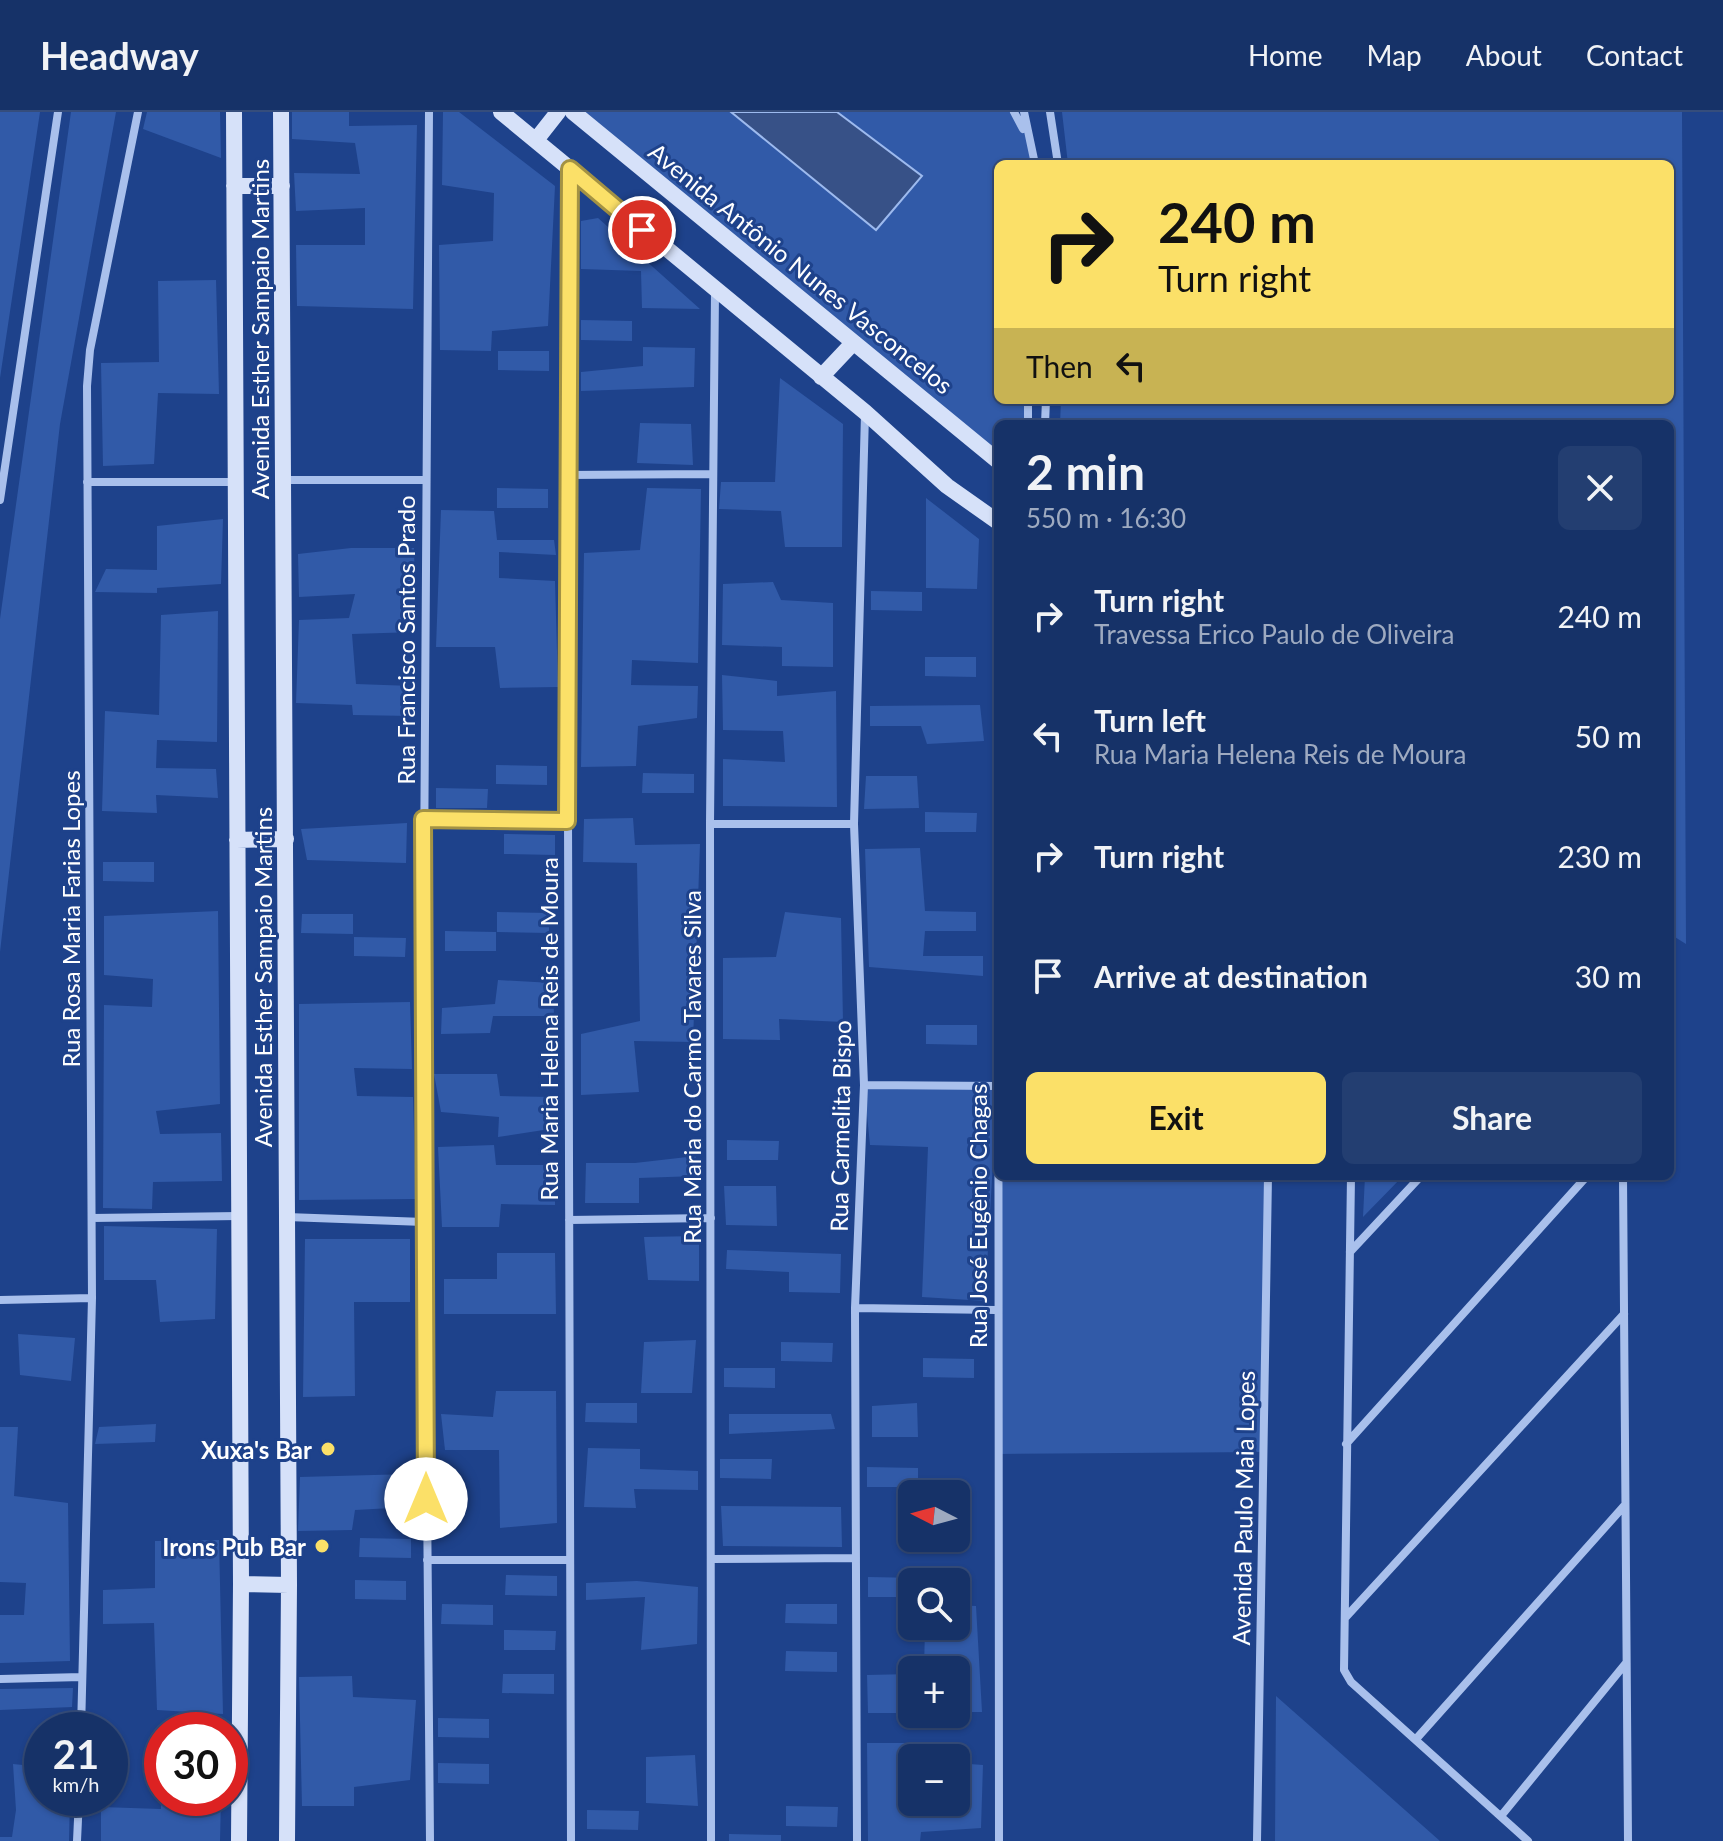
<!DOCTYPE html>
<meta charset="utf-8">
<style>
body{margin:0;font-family:Lato,sans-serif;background:#233e71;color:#f1f3f6;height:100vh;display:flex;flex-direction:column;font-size:30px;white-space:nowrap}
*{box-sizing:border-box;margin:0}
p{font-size:26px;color:#9eaac0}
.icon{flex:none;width:44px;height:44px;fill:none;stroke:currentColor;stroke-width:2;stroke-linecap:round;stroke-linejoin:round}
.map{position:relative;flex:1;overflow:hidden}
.sheet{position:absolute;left:994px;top:308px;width:680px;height:760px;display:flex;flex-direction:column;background:#163268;border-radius:12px;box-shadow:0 2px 6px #0004,0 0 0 2px #354d7c}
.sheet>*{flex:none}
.guide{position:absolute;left:994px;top:48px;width:680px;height:244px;border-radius:12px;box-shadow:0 2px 6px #0004,0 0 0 2px #354d7c;background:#fbe068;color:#111;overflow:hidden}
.needle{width:52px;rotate:276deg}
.tools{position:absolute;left:898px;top:1368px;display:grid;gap:16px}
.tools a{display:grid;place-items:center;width:72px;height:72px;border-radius:12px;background:#163268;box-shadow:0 2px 6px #0004,0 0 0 2px #354d7c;font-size:40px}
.speed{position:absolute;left:24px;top:1600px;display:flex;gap:16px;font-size:40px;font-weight:700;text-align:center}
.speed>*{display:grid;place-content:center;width:104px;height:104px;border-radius:50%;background:#163268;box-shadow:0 2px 6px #0004,0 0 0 2px #354d7c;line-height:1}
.speed small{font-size:20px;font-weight:400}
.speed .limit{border:12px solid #d22;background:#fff;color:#111}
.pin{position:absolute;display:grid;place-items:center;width:68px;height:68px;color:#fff;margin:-34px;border:4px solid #fff;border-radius:50%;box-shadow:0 2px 8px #0007}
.me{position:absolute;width:88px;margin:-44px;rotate:0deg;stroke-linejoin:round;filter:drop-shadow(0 0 6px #0008)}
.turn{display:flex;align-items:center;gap:28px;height:168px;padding:0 32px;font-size:36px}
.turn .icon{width:104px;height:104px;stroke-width:2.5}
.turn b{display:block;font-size:56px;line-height:68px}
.then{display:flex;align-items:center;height:76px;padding:0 32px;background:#0003;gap:16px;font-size:30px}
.round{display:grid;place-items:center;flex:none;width:84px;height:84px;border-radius:12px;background:#233e71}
.headline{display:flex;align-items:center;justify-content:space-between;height:136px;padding:0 32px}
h1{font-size:48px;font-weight:700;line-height:60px}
.button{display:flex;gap:16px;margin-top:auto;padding:16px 32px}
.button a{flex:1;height:92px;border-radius:12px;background:#fbe068;color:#111;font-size:32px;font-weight:700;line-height:92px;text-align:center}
.button a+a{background:#233e71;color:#f1f3f6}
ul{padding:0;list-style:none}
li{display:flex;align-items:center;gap:24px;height:120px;padding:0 32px}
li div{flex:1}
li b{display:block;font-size:30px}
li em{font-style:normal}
header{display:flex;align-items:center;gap:48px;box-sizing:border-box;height:112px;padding:0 40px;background:#163268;border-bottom:2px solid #354d7c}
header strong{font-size:38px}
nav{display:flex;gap:44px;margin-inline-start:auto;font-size:28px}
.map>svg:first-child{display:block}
.green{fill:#315aa8}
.water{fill:#375187;stroke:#9dbaee;stroke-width:2}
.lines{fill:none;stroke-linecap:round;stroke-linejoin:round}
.street{stroke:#a9c0ec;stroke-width:8}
.secondary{stroke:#d6e1f9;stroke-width:16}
.route-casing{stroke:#a39244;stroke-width:20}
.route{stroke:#fbe068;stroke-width:14}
.poi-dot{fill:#fbe068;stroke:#1e428b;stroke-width:3}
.labels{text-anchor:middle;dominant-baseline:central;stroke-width:6;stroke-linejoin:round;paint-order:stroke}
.street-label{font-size:24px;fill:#fff;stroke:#1e428b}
.poi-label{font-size:24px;font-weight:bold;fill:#fff;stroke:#1e428b;text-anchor:end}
</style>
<header>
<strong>Headway</strong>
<nav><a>Home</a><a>Map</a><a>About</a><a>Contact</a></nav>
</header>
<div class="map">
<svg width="1723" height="1729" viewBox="0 0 1723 1729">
<rect width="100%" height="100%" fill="#1e428b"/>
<path class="green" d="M 0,0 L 40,0 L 0,266 Z
M 71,0 L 116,0 L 60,312 L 0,840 L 0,507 Z
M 147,0 L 220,0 L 221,46 L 143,17 Z
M 292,0 L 349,0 L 349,14 L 417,13 L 413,197 L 297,194 L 296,133 L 365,133 L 365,96 L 296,99 L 294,61 L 360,62 L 355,31 L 292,27 Z
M 443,0 L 459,0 L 555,74 L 548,214 L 492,219 L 491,239 L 440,238 L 439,133 L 493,129 L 494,81 L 442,73 Z
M 567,0 L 1014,0 L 1026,21 L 1035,52 L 998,52 L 998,288 L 1028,288 L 1028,312 L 998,312 L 998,350 Z
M 1062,0 L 1682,0 L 1686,832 L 1670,822 L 1670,312 L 1060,312 L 1061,288 L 1670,288 L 1670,52 L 1068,52 Z
M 598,106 L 700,197 L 642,196 L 641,159 L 581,157 L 581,109 Z
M 216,168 L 219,282 L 158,281 L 154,352 L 103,354 L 101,251 L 159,250 L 158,169 Z
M 581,208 L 632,209 L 632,229 L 581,228 Z
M 643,235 L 695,236 L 694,275 L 581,279 L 581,260 L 643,254 Z
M 498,239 L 549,239 L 549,259 L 498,258 Z
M 780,266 L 843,312 L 842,435 L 785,435 L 781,399 L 719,397 L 721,370 L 775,370 Z
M 640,311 L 691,312 L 693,353 L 637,351 Z
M 497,376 L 548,377 L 548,396 L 497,396 Z
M 647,376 L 701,377 L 698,551 L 632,548 L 631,573 L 698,574 L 697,606 L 638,614 L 636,654 L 581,655 L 584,441 L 640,438 Z
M 926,386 L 979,427 L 977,477 L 926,476 Z
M 441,398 L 494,399 L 497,428 L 554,428 L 556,443 L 499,440 L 499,466 L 555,469 L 558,575 L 500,576 L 495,535 L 436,535 Z
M 223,407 L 221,472 L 157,476 L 157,481 L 95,480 L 106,457 L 157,458 L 157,414 Z
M 351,436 L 414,436 L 416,520 L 352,522 L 356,572 L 412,574 L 412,604 L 353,603 L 352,593 L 296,591 L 299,508 L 349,506 L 355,482 L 299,485 L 298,442 Z
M 773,470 L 781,488 L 833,491 L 833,555 L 782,554 L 782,535 L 722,533 L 723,472 Z
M 871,479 L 922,480 L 922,499 L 871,498 Z
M 218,499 L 217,630 L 157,628 L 156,656 L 216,657 L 218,686 L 156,683 L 157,701 L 102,699 L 105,599 L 159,603 L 161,503 Z
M 925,545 L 976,545 L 976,565 L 925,564 Z
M 722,563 L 777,569 L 777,584 L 836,579 L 837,695 L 723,694 L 723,647 L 785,650 L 783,619 L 723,618 Z
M 980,593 L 984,629 L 927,632 L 921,614 L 870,614 L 870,594 Z
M 496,653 L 547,654 L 547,673 L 496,672 Z
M 643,661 L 694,662 L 694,681 L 642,681 Z
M 866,664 L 917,664 L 919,696 L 864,697 Z
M 436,676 L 488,677 L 487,696 L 436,696 Z
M 925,700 L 977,701 L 976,720 L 925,720 Z
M 633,706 L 635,733 L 700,732 L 693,930 L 634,929 L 639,980 L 581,983 L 581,922 L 640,909 L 637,751 L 583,750 L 584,707 Z
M 407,711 L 406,751 L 307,748 L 301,717 Z
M 504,722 L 555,723 L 555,743 L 504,742 Z
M 920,736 L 925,799 L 976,800 L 976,819 L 925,819 L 923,844 L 983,844 L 983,864 L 869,855 L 865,737 Z
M 103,750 L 154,750 L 154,770 L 103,769 Z
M 218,799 L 220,992 L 156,999 L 160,1022 L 221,1021 L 222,1069 L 153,1070 L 152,1097 L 103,1096 L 104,893 L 152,895 L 153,867 L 104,863 L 104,804 Z
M 497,800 L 549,801 L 549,821 L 497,820 Z
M 785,800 L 841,806 L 843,910 L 779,907 L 780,928 L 723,927 L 723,846 L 776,845 Z
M 302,802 L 353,802 L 353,822 L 301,821 Z
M 445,819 L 496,820 L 496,839 L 445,839 Z
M 354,825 L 406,826 L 405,845 L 354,844 Z
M 498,868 L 553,871 L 554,904 L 493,904 L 490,921 L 441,922 L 442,896 L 495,892 Z
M 410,890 L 412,957 L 354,956 L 357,984 L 413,985 L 416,1087 L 299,1088 L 299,892 Z
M 926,913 L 977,913 L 977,933 L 926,932 Z
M 434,962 L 497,962 L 500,984 L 552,985 L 550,1017 L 498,1025 L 499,1005 L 441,1000 Z
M 864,973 L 997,973 L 998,1064 L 1268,1064 L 1264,1340 L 998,1342 L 996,997 L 985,1189 L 922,1185 L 928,1035 L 870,1033 Z
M 727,1028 L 779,1029 L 778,1048 L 727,1048 Z
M 494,1033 L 496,1053 L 555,1053 L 555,1093 L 501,1092 L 499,1115 L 442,1115 L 438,1035 Z
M 696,1044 L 697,1064 L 639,1066 L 639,1091 L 585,1091 L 586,1051 L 635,1051 Z
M 1365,1064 L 1403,1064 L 1363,1105 Z
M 724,1074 L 776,1074 L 777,1114 L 726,1113 Z
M 104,1114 L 217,1117 L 215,1207 L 160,1210 L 156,1168 L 104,1168 Z
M 699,1124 L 699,1169 L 648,1168 L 644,1125 Z
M 305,1127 L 410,1127 L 410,1190 L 354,1190 L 355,1284 L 303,1285 Z
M 727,1138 L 841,1142 L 840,1181 L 789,1180 L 789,1160 L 726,1157 Z
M 497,1141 L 555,1141 L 556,1202 L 444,1202 L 444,1167 L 497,1167 Z
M 18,1222 L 75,1226 L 71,1269 L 20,1263 Z
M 696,1228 L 692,1281 L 641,1281 L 644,1230 Z
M 781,1230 L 833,1231 L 832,1250 L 781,1249 Z
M 923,1246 L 974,1247 L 974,1266 L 923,1265 Z
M 724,1256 L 775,1256 L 775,1276 L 724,1275 Z
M 496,1279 L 556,1279 L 557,1411 L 500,1416 L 499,1338 L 445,1338 L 441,1302 L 493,1305 Z
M 586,1291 L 637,1291 L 637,1311 L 585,1310 Z
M 917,1291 L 918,1325 L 872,1325 L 872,1294 Z
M 729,1302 L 831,1302 L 835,1317 L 729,1322 Z
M 156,1312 L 155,1330 L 95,1332 L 99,1315 Z
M 0,1315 L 18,1315 L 14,1384 L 68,1391 L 70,1549 L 0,1551 L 0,1503 L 24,1503 L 26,1471 L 0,1470 Z
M 588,1336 L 640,1337 L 640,1357 L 698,1359 L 698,1378 L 634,1377 L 636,1396 L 584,1395 Z
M 720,1347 L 772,1347 L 771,1367 L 720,1366 Z
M 867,1355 L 918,1356 L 918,1375 L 867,1375 Z
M 410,1362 L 410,1395 L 355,1398 L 352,1418 L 298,1419 L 300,1365 Z
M 721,1394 L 841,1395 L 842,1435 L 723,1434 Z
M 360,1426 L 411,1427 L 411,1446 L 359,1445 Z
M 219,1428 L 223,1602 L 157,1598 L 154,1511 L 103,1512 L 103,1478 L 155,1476 L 155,1429 Z
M 506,1463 L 557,1464 L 557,1484 L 505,1483 Z
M 868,1465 L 919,1466 L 919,1470 L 912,1470 L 912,1485 L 868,1485 Z
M 355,1468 L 406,1469 L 406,1488 L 355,1487 Z
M 637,1469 L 698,1475 L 697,1532 L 641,1538 L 645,1485 L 586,1488 L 586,1471 Z
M 442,1492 L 493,1493 L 493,1513 L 441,1512 Z
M 786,1492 L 837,1492 L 837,1512 L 785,1511 Z
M 956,1493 L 976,1494 L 982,1600 L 956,1600 L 956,1558 L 924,1558 L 925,1514 L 956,1514 Z
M 504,1518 L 556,1519 L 555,1538 L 504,1538 Z
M 786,1539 L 837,1540 L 837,1560 L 785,1559 Z
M 503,1562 L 554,1562 L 554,1582 L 502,1581 Z
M 912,1562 L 912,1601 L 868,1601 L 867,1563 Z
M 352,1564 L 353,1585 L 416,1588 L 410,1668 L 354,1675 L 354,1694 L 302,1694 L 299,1565 Z
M 73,1576 L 72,1595 L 0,1598 L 0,1577 Z
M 1276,1584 L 1440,1729 L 1275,1729 Z
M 438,1606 L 489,1607 L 489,1626 L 438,1625 Z
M 867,1631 L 923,1631 L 923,1646 L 912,1646 L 912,1690 L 956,1690 L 956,1651 L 983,1653 L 981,1716 L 921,1720 L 920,1729 L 868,1729 Z
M 695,1643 L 698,1694 L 646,1691 L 646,1645 Z
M 438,1651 L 489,1652 L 489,1672 L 438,1671 Z
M 13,1652 L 42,1655 L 42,1686 L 70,1686 L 69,1729 L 0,1729 L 0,1725 L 12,1725 L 16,1698 Z
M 161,1662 L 162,1686 L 221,1686 L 220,1729 L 101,1729 L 101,1695 L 161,1697 Z
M 786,1694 L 838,1695 L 837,1715 L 786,1714 Z
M 587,1698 L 639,1699 L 638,1718 L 587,1717 Z
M 729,1722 L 781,1723 L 781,1729 L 729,1729 Z"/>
<path class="water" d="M 731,0 L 837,0 L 922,64 L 876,118 Z"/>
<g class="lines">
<path class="street" d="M 429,0 L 423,916 L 430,1729
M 1014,0 L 1023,17
M 1024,0 L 1035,52
M 1050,0 L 1058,52
M 570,58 L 567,363 L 571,1729
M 1028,312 L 1028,288
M 1045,312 L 1046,288
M 567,363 L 711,362
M 284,368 L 426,368
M 87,370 L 236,370
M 0,388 L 58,0
M 998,479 L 999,1729
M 423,707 L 567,709
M 710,712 L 854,712
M 864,973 L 997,974
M 1351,1064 L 1344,1558 L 1351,1570 L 1528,1729
M 1623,1064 L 1628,1729
M 287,1105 L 424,1110
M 92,1106 L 239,1104
M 569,1108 L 711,1106
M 1350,1140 L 1421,1064
M 0,1188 L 92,1186
M 855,1196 L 996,1198
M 1346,1332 L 1587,1064
M 711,1447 L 856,1446
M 427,1448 L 569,1448
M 1345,1506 L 1624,1202
M 0,1567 L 82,1565
M 81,1618 L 92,1186 L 87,274 L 90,238 L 138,0
M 1417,1626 L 1624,1394
M 1501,1704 L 1626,1551
M 77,1729 L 79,1686
M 711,1729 L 710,712 L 715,180
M 857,1729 L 855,1196 L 864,973 L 854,712 L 865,302
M 1257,1729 L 1268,1064"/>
<path class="secondary" d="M 234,0 L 241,1472 L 239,1729
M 281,0 L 289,1473 L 287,1729
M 501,0 L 865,300 L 947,374 L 998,410
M 573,0 L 998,349
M 536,28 L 558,0
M 234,74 L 282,74
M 821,265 L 853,231
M 237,728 L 286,727
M 241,1472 L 289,1473"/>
</g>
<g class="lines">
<g class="route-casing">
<path id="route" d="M 426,1387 L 423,707 L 567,709 L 570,57 L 642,118"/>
</g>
<use href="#route" class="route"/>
</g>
<g class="poi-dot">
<circle cx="328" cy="1337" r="8"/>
<circle cx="322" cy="1434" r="8"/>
</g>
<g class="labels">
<g class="street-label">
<text transform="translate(801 156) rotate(39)">Avenida Antônio Nunes Vasconcelos</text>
<text transform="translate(259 217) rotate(-90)">Avenida Esther Sampaio Martins</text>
<text transform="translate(405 528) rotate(-90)">Rua Francisco Santos Prado</text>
<text transform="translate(70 807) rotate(-90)">Rua Rosa Maria Farias Lopes</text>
<text transform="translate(262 865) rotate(-90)">Avenida Esther Sampaio Martins</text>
<text transform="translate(548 917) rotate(-90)">Rua Maria Helena Reis de Moura</text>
<text transform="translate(691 955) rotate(-90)">Rua Maria do Carmo Tavares Silva</text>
<text transform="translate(840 1014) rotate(-89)">Rua Carmelita Bispo</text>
<text transform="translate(977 1104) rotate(-90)">Rua José Eugênio Chagas</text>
<text transform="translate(1243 1396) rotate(-89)">Avenida Paulo Maia Lopes</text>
</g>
<g class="poi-label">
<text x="312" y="1337">Xuxa's Bar</text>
<text x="306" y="1434">Irons Pub Bar</text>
</g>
</g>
</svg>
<div class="tools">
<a><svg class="needle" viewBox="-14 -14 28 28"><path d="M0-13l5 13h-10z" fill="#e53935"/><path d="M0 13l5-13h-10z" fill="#9eaac0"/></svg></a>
<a><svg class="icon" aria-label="search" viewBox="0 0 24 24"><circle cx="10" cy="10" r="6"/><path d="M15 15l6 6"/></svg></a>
<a>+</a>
<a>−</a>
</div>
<div class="speed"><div>21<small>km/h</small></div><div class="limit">30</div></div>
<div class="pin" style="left:642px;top:118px;background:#d93025"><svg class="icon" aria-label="arrive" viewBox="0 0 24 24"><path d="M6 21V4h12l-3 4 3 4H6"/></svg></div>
<svg class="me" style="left:426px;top:1387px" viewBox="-20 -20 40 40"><circle r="19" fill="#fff"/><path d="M0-13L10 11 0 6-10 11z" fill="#fbe068"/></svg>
<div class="guide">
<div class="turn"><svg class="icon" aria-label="right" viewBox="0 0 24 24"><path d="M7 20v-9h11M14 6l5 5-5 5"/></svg><div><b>240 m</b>Turn right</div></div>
<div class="then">Then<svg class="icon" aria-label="left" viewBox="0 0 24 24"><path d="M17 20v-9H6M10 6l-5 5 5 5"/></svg></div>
</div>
<section class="sheet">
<div class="headline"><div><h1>2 min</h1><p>550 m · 16:30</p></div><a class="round"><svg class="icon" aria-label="close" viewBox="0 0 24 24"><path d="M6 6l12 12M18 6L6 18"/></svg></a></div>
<ul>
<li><svg class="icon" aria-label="right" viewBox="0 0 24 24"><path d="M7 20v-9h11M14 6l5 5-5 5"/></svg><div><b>Turn right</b><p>Travessa Erico Paulo de Oliveira</p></div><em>240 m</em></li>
<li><svg class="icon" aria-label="left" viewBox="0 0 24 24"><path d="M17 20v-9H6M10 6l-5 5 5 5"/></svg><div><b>Turn left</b><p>Rua Maria Helena Reis de Moura</p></div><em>50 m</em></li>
<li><svg class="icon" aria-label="right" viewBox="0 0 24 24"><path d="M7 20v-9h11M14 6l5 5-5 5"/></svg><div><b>Turn right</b></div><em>230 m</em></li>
<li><svg class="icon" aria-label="arrive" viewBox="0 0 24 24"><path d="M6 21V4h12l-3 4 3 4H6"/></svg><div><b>Arrive at destination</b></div><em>30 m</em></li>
</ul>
<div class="button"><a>Exit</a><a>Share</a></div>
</section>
</div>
